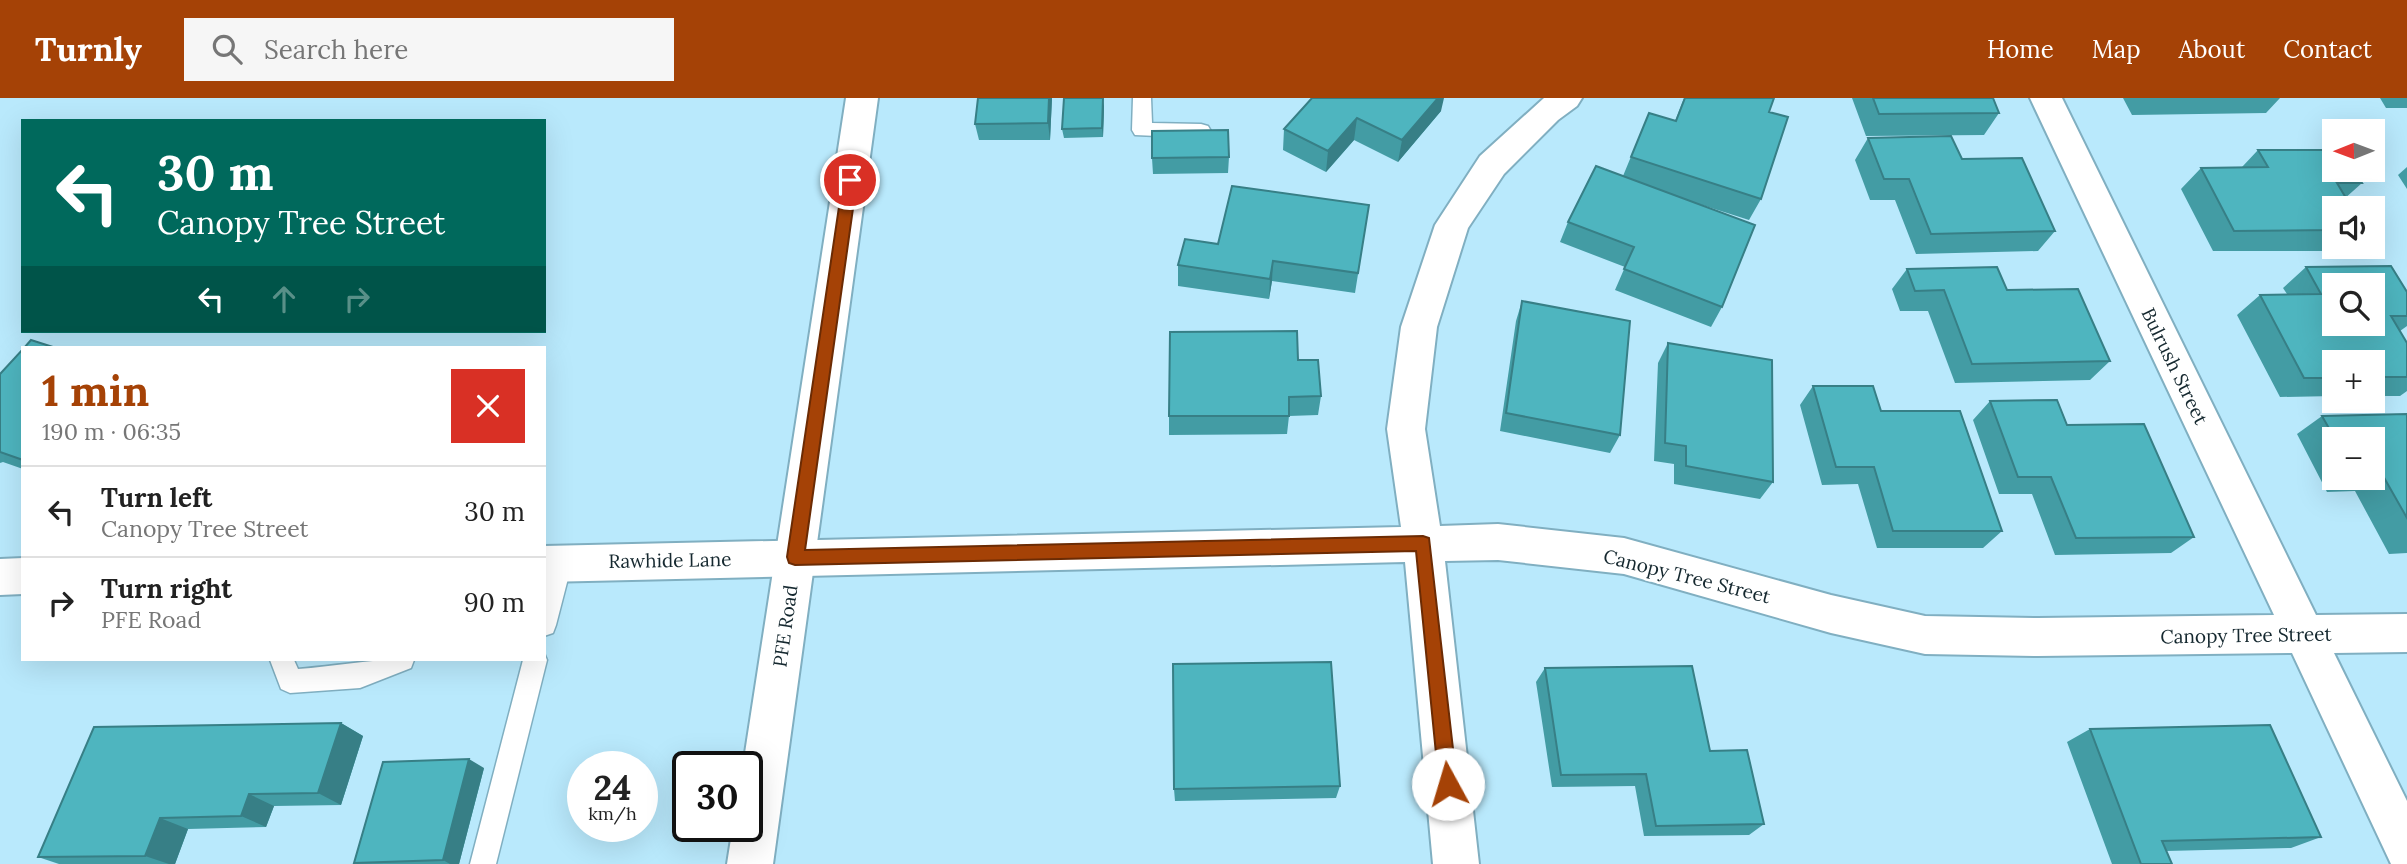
<!DOCTYPE html>
<meta charset="utf-8">
<style>
body{margin:0;font-family:Lora,serif;background:#f6f6f6;color:#222;height:100vh;display:flex;flex-direction:column;font-size:26px;white-space:nowrap}
*{box-sizing:border-box;margin:0}
p{font-size:23px;color:#767676}
.icon{flex:none;width:38px;height:38px;fill:none;stroke:currentColor;stroke-width:2;stroke-linecap:round;stroke-linejoin:round}
.map{position:relative;flex:1;overflow:hidden}
.sheet{position:absolute;left:21px;top:248px;width:525px;height:315px;display:flex;flex-direction:column;background:#fff;border-radius:0px;box-shadow:0 7px 28px #0002}
.sheet>*{flex:none}
.hud{position:absolute;left:21px;top:21px;width:525px;height:214px;border-radius:0px;box-shadow:0 7px 28px #0002;background:#00695c;color:#fff;overflow:hidden}
.needle{width:46px;rotate:269deg}
.fabs{position:absolute;left:2322px;top:21px;display:grid;gap:14px}
.fabs a{display:grid;place-items:center;width:63px;height:63px;border-radius:0px;background:#fff;box-shadow:0 7px 28px #0002;font-size:35px}
.speed{position:absolute;left:567px;top:653px;display:flex;gap:14px;font-size:35px;font-weight:700;text-align:center}
.speed>*{display:grid;place-content:center;width:91px;height:91px;border-radius:50%;background:#fff;box-shadow:0 7px 28px #0002;line-height:1}
.speed small{font-size:18px;font-weight:400}
.speed .limit{border:4px solid #111;border-radius:10px;background:#fff;color:#111}
.pin{position:absolute;display:grid;place-items:center;width:60px;height:60px;color:#fff;margin:-30px;border:4px solid #fff;border-radius:50%;box-shadow:0 2px 7px #0007}
.me{position:absolute;width:77px;margin:-38px;rotate:354deg;stroke-linejoin:round;filter:drop-shadow(0 0 5px #0008)}
.turn{display:flex;align-items:center;gap:24px;height:147px;padding:0 21px;font-size:32px}
.turn .icon{width:91px;height:91px;stroke-width:2.5}
.turn b{display:block;font-size:49px;line-height:60px}
.lanes{display:flex;align-items:center;height:66px;padding:0 21px;background:#0003;justify-content:center;gap:35px;direction:ltr}
.lanes .off{opacity:.35}
.round{display:grid;place-items:center;flex:none;width:74px;height:74px;border-radius:0px;background:#f6f6f6}
.overview{display:flex;align-items:center;justify-content:space-between;height:119px;padding:0 21px}
h1{font-size:42px;font-weight:700;line-height:52px;color:#a54206}
ul{padding:0;list-style:none}
li{display:flex;align-items:center;gap:21px;height:91px;padding:0 21px;border-top:2px solid #e0e0e0}
li div{flex:1}
li b{display:block;font-size:26px}
li em{font-style:normal}
header{display:flex;align-items:center;gap:42px;box-sizing:border-box;height:98px;padding:0 35px;background:#a54206;color:#fff}
header strong{font-size:33px}
nav{display:flex;gap:38px;margin-inline-start:auto;font-size:24px}
.search{width:490px;height:63px;background:#f6f6f6;display:flex;align-items:center;gap:18px;box-sizing:border-box;padding:0 24px;border-radius:0px;color:#767676;font-size:26px}
.map>svg:first-child{display:block}
.lines{fill:none;stroke-linecap:round;stroke-linejoin:round}
.service-casing{stroke:#80afc1;stroke-width:3}
.minor-casing{stroke:#80afc1;stroke-width:4}
.secondary-casing{stroke:#80afc1;stroke-width:4}
.service{fill:#fff;fill-rule:evenodd}
.minor{fill:#fff;fill-rule:evenodd}
.secondary{fill:#fff;fill-rule:evenodd}
.wall{fill:#439ca4;fill-rule:evenodd}
.shaded-wall{fill:#377f86}
.building{fill:#4eb5bf;stroke:#377f86;stroke-width:2;fill-rule:evenodd}
.route{fill:#a54206;stroke:#6b2b04;stroke-width:2}
.labels{text-anchor:middle;dominant-baseline:central;stroke-width:5;stroke-linejoin:round;paint-order:stroke}
.street-label{font-size:19px;fill:#15282f;stroke:#fff}
</style>
<header>
<strong>Turnly</strong>
<div class="search"><svg class="icon" aria-label="search" viewBox="0 0 24 24"><circle cx="10" cy="10" r="6"/><path d="M15 15l6 6"/></svg>Search here</div>
<nav><a>Home</a><a>Map</a><a>About</a><a>Contact</a></nav>
</header>
<div class="map">
<svg width="2407" height="766" viewBox="0 0 2407 766">
<rect width="100%" height="100%" fill="#b9e9fc"/>
<g class="lines">
<g class="service-casing">
<path id="service" d="M 1133,0 L 1151,0 L 1152,25 L 1201,26 L 1208,28 L 1211,33 L 1208,38 L 1201,40 L 1135,37 L 1132,32 Z
M 560,454 L 568,458 L 572,465 L 556,527 L 553,535 L 544,538 L 544,480 L 552,458 Z
M 544,555 L 547,562 L 496,766 L 470,766 L 523,562 L 544,562 Z
M 270,562 L 294,562 L 298,571 C 337,568 375,560 414,562 L 411,570 L 360,590 L 290,595 L 281,591 Z"/>
</g>
<g class="minor-casing">
<path id="minor" d="M 1544,0 L 1582,0 L 1577,8 L 1558,22 L 1504,76 L 1468,130 L 1437,229 L 1425,331 L 1440,428 L 1498,426 L 1624,440 L 1831,497 L 1925,518 L 2038,520 L 2274,517 L 2030,0 L 2062,0 L 2316,517 L 2407,516 L 2407,554 L 2334,555 L 2407,703 L 2407,766 L 2391,766 L 2292,555 L 2038,558 L 1925,556 L 1831,535 L 1624,476 L 1498,462 L 1445,463 L 1479,766 L 1433,766 L 1405,464 L 544,484 L 544,448 L 1401,429 L 1387,331 L 1401,229 L 1435,127 L 1480,58 Z
M 23,460 L 23,496 L 0,497 L 0,461 Z"/>
</g>
<g class="secondary-casing">
<path id="secondary" d="M 846,0 L 878,0 L 773,766 L 727,766 L 733,728 L 747,728 L 747,668 L 743,668 Z"/>
</g>
<use href="#service" class="service"/>
<use href="#minor" class="minor"/>
<use href="#secondary" class="secondary"/>
</g>
<path class="wall" d="M 978,0 L 1052,0 L 1050,42 L 979,42 L 975,26 Z
M 1312,0 L 1441,13 L 1398,64 L 1354,42 L 1326,74 L 1283,52 L 1284,31 Z
M 1684,0 L 1769,14 L 1761,101 L 1749,122 L 1699,106 L 1722,209 L 1711,229 L 1615,192 L 1625,169 L 1560,144 L 1568,124 L 1623,78 L 1649,15 L 1675,23 Z
M 1852,0 L 1993,0 L 1999,15 L 1984,37 L 1866,38 Z
M 2123,0 L 2280,0 L 2266,15 L 2132,17 Z
M 2380,0 L 2407,0 L 2407,10 L 2386,10 Z
M 1104,8 L 1103,39 L 1064,40 L 1062,31 Z
M 1868,40 L 1962,61 L 2055,133 L 2038,153 L 1916,156 L 1895,102 L 1870,102 L 1855,62 Z
M 2258,52 L 2362,85 L 2334,110 L 2334,149 L 2345,149 L 2341,153 L 2213,153 L 2181,91 L 2201,70 L 2242,69 Z
M 1229,59 L 1228,75 L 1153,76 L 1152,60 Z
M 2407,69 L 2407,91 L 2398,77 Z
M 1369,107 L 1355,195 L 1272,183 L 1269,201 L 1178,188 L 1178,167 L 1218,146 Z
M 2306,169 L 2407,194 L 2407,228 L 2400,233 L 2407,245 L 2407,293 L 2400,298 L 2373,298 L 2373,264 L 2334,264 L 2334,298 L 2280,299 L 2237,217 L 2260,197 L 2287,196 L 2283,190 Z
M 1907,171 L 2007,192 L 2110,263 L 2090,282 L 1955,285 L 1928,213 L 1900,213 L 1892,191 Z
M 1522,203 L 1620,337 L 1610,355 L 1500,333 L 1516,223 Z
M 1668,245 L 1773,384 L 1760,401 L 1674,386 L 1674,366 L 1654,363 L 1658,265 Z
M 23,251 L 23,371 L 3,364 L 0,365 L 0,276 Z
M 1298,262 L 1321,298 L 1318,317 L 1289,318 L 1287,336 L 1169,337 L 1169,318 Z
M 1813,288 L 1881,313 L 2002,433 L 1983,450 L 1877,450 L 1858,386 L 1822,387 L 1800,307 Z
M 1990,303 L 2067,327 L 2194,439 L 2171,455 L 2055,457 L 2032,396 L 1999,396 L 1973,322 Z
M 2407,316 L 2407,455 L 2389,456 L 2355,393 L 2327,394 L 2297,336 L 2322,318 ZM 2334,341 L 2373,341 L 2373,380 L 2334,380 Z
M 1545,570 L 1710,653 L 1764,726 L 1749,737 L 1644,738 L 1635,688 L 1552,689 L 1536,584 Z
M 341,625 L 363,638 L 341,707 L 274,708 L 266,729 L 188,731 L 175,766 L 59,766 L 38,759 Z
M 2090,631 L 2321,739 L 2291,750 L 2166,753 L 2172,766 L 2112,766 L 2067,644 Z
M 484,670 L 459,766 L 357,766 L 354,765 Z
M 1340,688 L 1336,700 L 1175,703 L 1174,691 Z"/>
<path class="shaded-wall" d="M 1049,0 L 1052,0 L 1050,42 L 1048,25 Z
M 1103,0 L 1104,8 L 1103,39 L 1102,30 Z
M 1438,0 L 1444,0 L 1441,13 L 1398,64 L 1402,42 Z
M 1357,20 L 1354,42 L 1326,74 L 1328,53 Z
M 1273,163 L 1272,183 L 1269,201 L 1270,181 Z
M 341,625 L 363,638 L 341,707 L 318,695 Z
M 469,661 L 484,670 L 459,766 L 450,766 L 443,762 Z
M 249,696 L 274,708 L 266,729 L 241,718 Z
M 160,720 L 188,731 L 175,766 L 169,766 L 145,758 Z"/>
<path class="building" d="M 978,0 L 1049,0 L 1048,25 L 975,26 Z
M 1064,0 L 1103,0 L 1102,30 L 1062,31 Z
M 1312,0 L 1438,0 L 1402,42 L 1357,20 L 1328,53 L 1284,31 Z
M 1685,0 L 1774,0 L 1769,14 L 1788,19 L 1761,101 L 1631,59 L 1649,15 L 1676,23 Z
M 1873,0 L 1993,0 L 1999,15 L 1879,16 Z
M 1228,32 L 1229,59 L 1152,60 L 1152,33 Z
M 1951,38 L 1962,61 L 2022,60 L 2055,133 L 1931,136 L 1909,81 L 1884,81 L 1868,40 Z
M 2258,52 L 2334,52 L 2334,72 L 2354,72 L 2362,85 L 2337,85 L 2352,110 L 2334,110 L 2334,132 L 2234,133 L 2201,70 L 2268,69 Z
M 1596,68 L 1755,127 L 1722,209 L 1624,171 L 1634,149 L 1568,124 Z
M 1232,88 L 1369,107 L 1358,175 L 1273,163 L 1270,181 L 1178,167 L 1185,141 L 1218,146 Z
M 2391,168 L 2407,194 L 2407,218 L 2391,218 L 2407,245 L 2407,279 L 2373,279 L 2373,264 L 2334,264 L 2334,280 L 2304,280 L 2260,197 L 2321,196 L 2306,169 ZM 2334,187 L 2373,187 L 2373,226 L 2334,226 Z
M 1997,169 L 2007,192 L 2078,191 L 2110,263 L 1972,266 L 1944,192 L 1915,193 L 1907,171 Z
M 1522,203 L 1630,223 L 1620,337 L 1506,315 Z
M 1297,233 L 1298,262 L 1318,262 L 1321,298 L 1289,299 L 1289,318 L 1169,318 L 1170,234 Z
M 31,242 L 56,250 L 24,250 Z
M 1668,245 L 1772,262 L 1773,384 L 1686,368 L 1686,348 L 1665,345 Z
M 23,251 L 23,362 L 0,354 L 0,276 Z
M 1813,288 L 1873,288 L 1881,313 L 1960,313 L 2002,433 L 1893,433 L 1874,369 L 1836,369 Z
M 2057,302 L 2067,327 L 2144,326 L 2194,439 L 2076,440 L 2051,379 L 2018,379 L 1990,303 Z
M 2407,316 L 2407,420 L 2382,376 L 2373,376 L 2373,341 L 2335,341 L 2322,318 Z
M 1331,564 L 1340,688 L 1174,691 L 1173,566 Z
M 1692,568 L 1710,653 L 1747,652 L 1764,726 L 1656,728 L 1646,676 L 1561,677 L 1545,570 Z
M 341,625 L 318,695 L 249,696 L 241,718 L 160,720 L 145,758 L 38,759 L 94,629 Z
M 2270,627 L 2321,739 L 2162,743 L 2172,766 L 2141,766 L 2090,631 Z
M 469,661 L 443,762 L 354,765 L 383,664 Z"/>
<path class="route" d="M 850,77 L 857,82 L 805,452 L 1423,438 L 1429,440 L 1457,686 L 1454,692 L 1448,695 L 1441,692 L 1439,686 L 1416,453 L 795,467 L 789,465 L 787,459 L 843,82 Z"/>
<g class="labels">
<g class="street-label">
<text transform="translate(2175 268) rotate(64)">Bulrush Street</text>
<text transform="translate(670 462) rotate(-1)">Rawhide Lane</text>
<text transform="translate(1687 478) rotate(14)">Canopy Tree Street</text>
<text transform="translate(785 528) rotate(-82)">PFE Road</text>
<text transform="translate(2246 537) rotate(-1)">Canopy Tree Street</text>
</g>
</g>
</svg>
<div class="fabs">
<a><svg class="needle" viewBox="-14 -14 28 28"><path d="M0-13l5 13h-10z" fill="#e53935"/><path d="M0 13l5-13h-10z" fill="#767676"/></svg></a>
<a><svg class="icon" aria-label="sound" viewBox="0 0 24 24"><path d="M4 9h4l5-4v14l-5-4H4zM17 9q2 3 0 6"/></svg></a>
<a><svg class="icon" aria-label="search" viewBox="0 0 24 24"><circle cx="10" cy="10" r="6"/><path d="M15 15l6 6"/></svg></a>
<a>+</a>
<a>−</a>
</div>
<div class="speed"><div>24<small>km/h</small></div><div class="limit">30</div></div>
<div class="pin" style="left:850px;top:82px;background:#d93025"><svg class="icon" aria-label="arrive" viewBox="0 0 24 24"><path d="M6 21V4h12l-3 4 3 4H6"/></svg></div>
<svg class="me" style="left:1448px;top:686px" viewBox="-20 -20 40 40"><circle r="19" fill="#fff"/><path d="M0-13L10 11 0 6-10 11z" fill="#a54206"/></svg>
<div class="hud">
<div class="turn"><svg class="icon" aria-label="left" viewBox="0 0 24 24"><path d="M17 20v-9H6M10 6l-5 5 5 5"/></svg><div><b>30 m</b>Canopy Tree Street</div></div>
<div class="lanes"><svg class="icon" aria-label="left" viewBox="0 0 24 24"><path d="M17 20v-9H6M10 6l-5 5 5 5"/></svg><svg class="icon off" aria-label="ahead" viewBox="0 0 24 24"><path d="M12 20V5M6 11l6-6 6 6"/></svg><svg class="icon off" aria-label="right" viewBox="0 0 24 24"><path d="M7 20v-9h11M14 6l5 5-5 5"/></svg></div>
</div>
<section class="sheet">
<div class="overview"><div><h1>1 min</h1><p>190 m · 06:35</p></div><a class="round" style="background:#d93025;color:#fff"><svg class="icon" aria-label="close" viewBox="0 0 24 24"><path d="M6 6l12 12M18 6L6 18"/></svg></a></div>
<ul>
<li><svg class="icon" aria-label="left" viewBox="0 0 24 24"><path d="M17 20v-9H6M10 6l-5 5 5 5"/></svg><div><b>Turn left</b><p>Canopy Tree Street</p></div><em>30 m</em></li>
<li><svg class="icon" aria-label="right" viewBox="0 0 24 24"><path d="M7 20v-9h11M14 6l5 5-5 5"/></svg><div><b>Turn right</b><p>PFE Road</p></div><em>90 m</em></li>
</ul>
</section>
</div>
